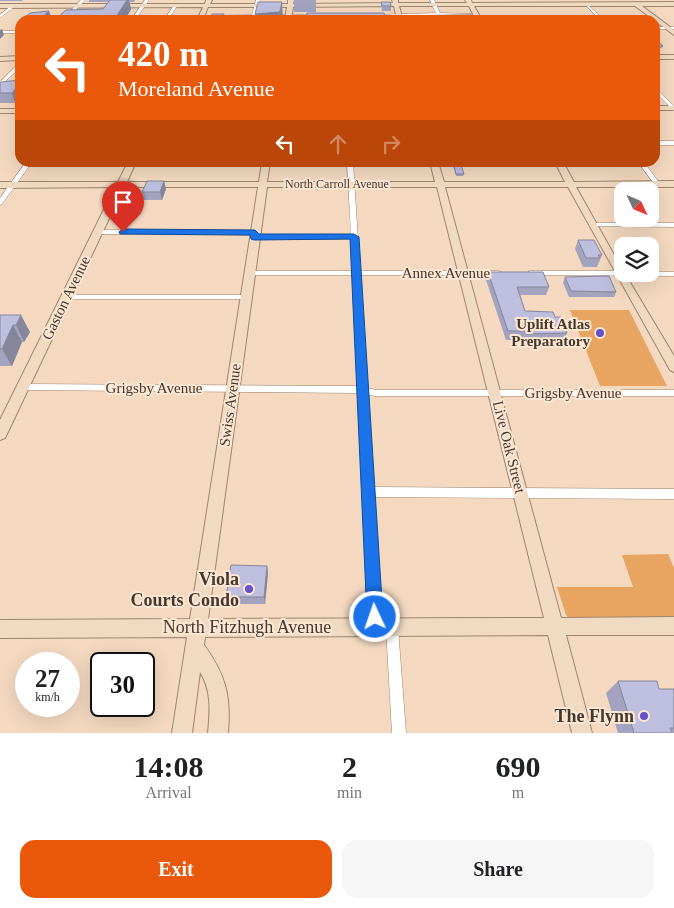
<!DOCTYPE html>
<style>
body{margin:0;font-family:Georgia,serif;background:#f6f6f6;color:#202124;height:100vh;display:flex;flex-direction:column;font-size:19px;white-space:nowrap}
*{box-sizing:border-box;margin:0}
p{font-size:16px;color:#757577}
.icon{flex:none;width:28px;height:28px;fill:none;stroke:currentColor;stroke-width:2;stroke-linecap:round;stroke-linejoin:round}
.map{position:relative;height:733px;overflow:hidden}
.side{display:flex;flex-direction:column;background:#fff;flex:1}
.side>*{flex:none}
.guide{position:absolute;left:15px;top:15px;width:645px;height:152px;border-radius:15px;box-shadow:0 5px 20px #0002;background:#ea580c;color:#fff;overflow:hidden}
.needle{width:32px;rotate:134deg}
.tools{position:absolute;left:614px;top:182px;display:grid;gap:10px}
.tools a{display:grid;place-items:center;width:45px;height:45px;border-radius:10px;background:#fff;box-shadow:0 5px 20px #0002;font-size:25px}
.speed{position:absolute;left:15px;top:652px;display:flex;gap:10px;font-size:25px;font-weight:700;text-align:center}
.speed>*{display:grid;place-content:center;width:65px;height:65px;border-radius:50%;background:#fff;box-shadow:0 5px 20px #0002;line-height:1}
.speed small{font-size:12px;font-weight:400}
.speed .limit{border:2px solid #111;border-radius:8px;background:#fff;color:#111}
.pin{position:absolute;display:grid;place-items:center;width:42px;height:42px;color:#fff;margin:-51px -21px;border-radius:50% 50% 50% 0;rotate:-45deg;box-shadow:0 0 5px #0007}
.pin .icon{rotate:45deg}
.me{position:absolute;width:55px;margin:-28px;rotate:357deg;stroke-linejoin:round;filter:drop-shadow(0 0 4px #0008)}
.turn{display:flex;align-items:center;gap:18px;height:105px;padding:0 20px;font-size:22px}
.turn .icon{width:65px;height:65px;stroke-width:2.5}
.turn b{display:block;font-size:35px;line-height:42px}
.lanes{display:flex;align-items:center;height:48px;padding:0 20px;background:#0003;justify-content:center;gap:25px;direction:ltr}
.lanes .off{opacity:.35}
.eta{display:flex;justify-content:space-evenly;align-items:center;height:85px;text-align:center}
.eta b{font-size:30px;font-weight:800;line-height:35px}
.primary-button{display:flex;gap:10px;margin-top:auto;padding:10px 20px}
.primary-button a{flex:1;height:58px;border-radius:15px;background:#ea580c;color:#fff;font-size:20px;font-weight:800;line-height:58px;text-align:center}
.primary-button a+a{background:#f6f6f6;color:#202124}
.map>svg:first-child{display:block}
.green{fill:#e8a461}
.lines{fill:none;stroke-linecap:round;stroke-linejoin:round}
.street-casing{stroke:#9e856e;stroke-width:1}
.secondary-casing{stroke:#9e856e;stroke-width:2}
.street{fill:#fff;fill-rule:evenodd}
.secondary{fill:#f1dac2;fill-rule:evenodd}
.wall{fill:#a3a3bf}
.shaded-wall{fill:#85859b}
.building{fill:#bebede;stroke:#85859b}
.route{fill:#1a73e8;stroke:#114b97}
.poi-dot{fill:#6551ca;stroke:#fde7d3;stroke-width:2}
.labels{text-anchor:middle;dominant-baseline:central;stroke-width:4;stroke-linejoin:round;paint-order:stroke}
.far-street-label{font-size:12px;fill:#44392f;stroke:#fde7d3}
.street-label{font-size:15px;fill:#44392f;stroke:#fde7d3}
.poi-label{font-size:15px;font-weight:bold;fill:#44392f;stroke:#fde7d3;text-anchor:end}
.near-poi-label{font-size:18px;font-weight:bold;fill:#44392f;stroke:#fde7d3;text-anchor:end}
.near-street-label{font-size:18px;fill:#44392f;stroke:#fde7d3}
</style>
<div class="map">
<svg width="674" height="733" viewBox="0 0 674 733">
<rect width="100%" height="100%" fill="#f4d9c0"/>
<path class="green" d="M 570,310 L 629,310 L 667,386 L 600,386 Z
M 668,554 L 674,568 L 674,620 L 569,618 L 566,615 L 557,587 L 633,587 L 622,555 Z"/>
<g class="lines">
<g class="street-casing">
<path id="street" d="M 81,0 L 85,0 L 66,20 L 62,20 Z
M 145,0 L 149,0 L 135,20 L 131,20 Z
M 256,0 L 260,0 L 256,15 L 318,15 L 320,16 L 318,17 L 256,17 L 255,20 L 251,20 L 252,17 L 199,16 L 252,15 Z
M 430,0 L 434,0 L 440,13 L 478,14 L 373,16 L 371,15 L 436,13 Z
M 585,4 L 587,4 L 604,20 L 600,20 Z
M 12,5 L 15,6 L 0,18 L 0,15 Z
M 174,5 L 177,6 L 168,20 L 164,20 Z
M 655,27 L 674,27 L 674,29 L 655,29 Z
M 0,31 L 20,31 L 20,33 L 0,33 Z
M 18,64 L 20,64 L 20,68 L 0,86 L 0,82 Z
M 655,88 L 674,106 L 674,111 L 655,92 Z
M 655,141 L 674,141 L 674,145 L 655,145 Z
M 26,162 L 32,162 L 2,204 L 0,205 L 0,198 Z
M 347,162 L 353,162 L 360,271 L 499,271 L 503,273 L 499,275 L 360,275 L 367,388 L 376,390 L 674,390 L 674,396 L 376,396 L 368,395 L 373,487 L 674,489 L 674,499 L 374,497 L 382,628 L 380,632 L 376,634 L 372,632 L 370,628 L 358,393 L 23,390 L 20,389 L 18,387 L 20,385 L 23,384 L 358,386 L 353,275 L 249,275 L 245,273 L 249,271 L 352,271 L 351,239 L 254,239 L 251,237 L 254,235 L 98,234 L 95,232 L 98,230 L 255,231 L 258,233 L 256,235 L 351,235 Z
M 638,162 L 644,162 L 660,184 L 659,185 L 655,185 Z
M 592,223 L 674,223 L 674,227 L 590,226 L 589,225 Z
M 529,271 L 622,271 L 622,274 L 650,274 L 650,272 L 674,272 L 674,276 L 532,275 L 529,275 Z
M 64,295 L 245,295 L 249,297 L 245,299 L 64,299 L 63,297 Z
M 392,622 L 396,624 L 398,628 L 406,733 L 392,733 L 386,628 L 388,624 Z"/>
</g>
<g class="secondary-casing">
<path id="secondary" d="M 206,0 L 212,0 L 210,4 L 288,4 L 288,0 L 294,0 L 293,4 L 393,3 L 392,0 L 398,0 L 398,3 L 467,3 L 465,0 L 471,0 L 472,3 L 674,2 L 674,6 L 642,6 L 674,30 L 674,35 L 635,6 L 474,6 L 482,20 L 476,20 L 469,6 L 399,6 L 403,20 L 397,20 L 394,6 L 293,7 L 291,20 L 285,20 L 287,7 L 208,7 L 203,20 L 197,20 L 203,7 L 0,8 L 0,4 L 205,4 Z
M 655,55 L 674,55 L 674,59 L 655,59 Z
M 20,56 L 20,60 L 0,61 L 0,57 Z
M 655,106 L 674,106 L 674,110 L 655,110 Z
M 0,109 L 20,109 L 20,113 L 0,113 Z
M 128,162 L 136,162 L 127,182 L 259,182 L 262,162 L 270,162 L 267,182 L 435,182 L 430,162 L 438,162 L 444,182 L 565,182 L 555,162 L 563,162 L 574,182 L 674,181 L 674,187 L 576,187 L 622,269 L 622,274 L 625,274 L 674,356 L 674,372 L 670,370 L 568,187 L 445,187 L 561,618 L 674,617 L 674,635 L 566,635 L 592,733 L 572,733 L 548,635 L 205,637 L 204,645 C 226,675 231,696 228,733 L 208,733 C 210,712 212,691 200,672 L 192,733 L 172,733 L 187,637 L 0,638 L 0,620 L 190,619 L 258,187 L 124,187 L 7,434 L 5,438 L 0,440 L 0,420 L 115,187 L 0,188 L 0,182 L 118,182 ZM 267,187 L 437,187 L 544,618 L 208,619 Z"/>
</g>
<use href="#street" class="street"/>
<use href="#secondary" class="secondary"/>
</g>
<path class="wall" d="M 0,0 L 23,0 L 22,1 L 0,1 Z
M 89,0 L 135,0 L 134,2 L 129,2 L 131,9 L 125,20 L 58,20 L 58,17 L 103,9 L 109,2 L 89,2 Z
M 294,0 L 316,0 L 316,12 L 294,12 Z
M 381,2 L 391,6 L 391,11 L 382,11 Z
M 30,13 L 52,19 L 51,20 L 23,20 L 23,19 Z
M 307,13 L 386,20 L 306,20 Z
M 655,40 L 663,46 L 662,48 L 655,48 Z
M 20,80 L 20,97 L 15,103 L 0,103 L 0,83 Z
M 452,162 L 460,162 L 464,174 L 463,176 L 456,176 Z
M 164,181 L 166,189 L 162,200 L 144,200 L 142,192 Z
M 578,240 L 602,255 L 597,267 L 583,267 L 575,249 Z
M 488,272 L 549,287 L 546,295 L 520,295 L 525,311 L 555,317 L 567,333 L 564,342 L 523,342 L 523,340 L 506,340 L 486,280 Z
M 565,277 L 616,292 L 614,297 L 569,297 L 563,283 Z
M 0,315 L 30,332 L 24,342 L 22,342 L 12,366 L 0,366 Z
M 267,566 L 268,573 L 265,604 L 228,604 L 226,597 Z
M 618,681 L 659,689 L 674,689 L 674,733 L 618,733 L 606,693 Z"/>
<path class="shaded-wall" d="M 127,0 L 129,0 L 131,9 L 125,20 L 117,20 L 116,17 Z
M 282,2 L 283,20 L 255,20 L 255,14 Z
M 49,11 L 52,19 L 51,20 L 42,20 L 41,18 Z
M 2,29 L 4,35 L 0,39 L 0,30 Z
M 20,83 L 20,97 L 15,103 L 12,93 Z
M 164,181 L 166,189 L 162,200 L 160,192 Z
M 21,315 L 30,332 L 24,342 L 16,325 Z
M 13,325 L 22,342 L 12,366 L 2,349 Z
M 267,566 L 268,573 L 265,604 L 264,597 Z"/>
<path class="building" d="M 110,0 L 127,0 L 116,17 L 58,17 L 66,10 L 103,9 Z
M 258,2 L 282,2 L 280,11 L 279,12 L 255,14 Z
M 381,2 L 390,2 L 391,6 L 382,6 Z
M 49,11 L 41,18 L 23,19 L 30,13 Z
M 307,13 L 384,13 L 386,20 L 353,20 L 353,19 L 326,18 L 326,20 L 306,20 Z
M 212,14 L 224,14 L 222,20 L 210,20 Z
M 655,40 L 656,40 L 663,46 L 655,46 Z
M 20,80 L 20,83 L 12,93 L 0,93 L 0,83 L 1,82 Z
M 453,162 L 460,162 L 464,174 L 456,174 Z
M 147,181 L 164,181 L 160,192 L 142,192 Z
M 578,240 L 594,240 L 602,255 L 598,255 L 600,258 L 586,258 Z
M 488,272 L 543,272 L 549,287 L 517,287 L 525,311 L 553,312 L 555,317 L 561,317 L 567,333 L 526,334 L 525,331 L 508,331 Z
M 609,276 L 616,292 L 571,291 L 565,277 Z
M 0,315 L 21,315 L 16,325 L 13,325 L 2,349 L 0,349 Z
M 231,565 L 267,566 L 264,597 L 226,597 Z
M 618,681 L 657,681 L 659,689 L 674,689 L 674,728 L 670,728 L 672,733 L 634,733 Z"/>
<path class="route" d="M 123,229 L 255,230 L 259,234 L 354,234 L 359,237 L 383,617 L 381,623 L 375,625 L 369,623 L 367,617 L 350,239 L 254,240 L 251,239 L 250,235 L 120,234 L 119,232 Z"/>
<g class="poi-dot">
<circle cx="600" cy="333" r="5"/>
<circle cx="249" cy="589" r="5"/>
<circle cx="644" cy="716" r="5"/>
</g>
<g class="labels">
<g class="far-street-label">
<text x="337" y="184">North Carroll Avenue</text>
</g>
<g class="street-label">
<text x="446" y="273">Annex Avenue</text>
<text transform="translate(66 298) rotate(-64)">Gaston Avenue</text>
<text x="154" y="388">Grigsby Avenue</text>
<text x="573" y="393">Grigsby Avenue</text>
<text transform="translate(230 405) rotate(-82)">Swiss Avenue</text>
<text transform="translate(509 447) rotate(76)">Live Oak Street</text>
</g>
<g class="poi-label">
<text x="590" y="324">Uplift Atlas<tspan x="590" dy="17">Preparatory</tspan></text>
</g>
<g class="near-poi-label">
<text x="239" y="579">Viola<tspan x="239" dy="21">Courts Condo</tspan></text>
<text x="634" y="716">The Flynn</text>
</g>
<g class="near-street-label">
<text x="247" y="627">North Fitzhugh Avenue</text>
</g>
</g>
</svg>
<div class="tools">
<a><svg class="needle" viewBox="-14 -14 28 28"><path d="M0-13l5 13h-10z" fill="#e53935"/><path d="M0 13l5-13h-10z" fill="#757577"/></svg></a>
<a><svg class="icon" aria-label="layers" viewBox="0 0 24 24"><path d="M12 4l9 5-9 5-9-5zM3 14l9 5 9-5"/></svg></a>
</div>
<div class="speed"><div>27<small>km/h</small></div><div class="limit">30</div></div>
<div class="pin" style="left:123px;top:232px;background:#d93025"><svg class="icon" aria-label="arrive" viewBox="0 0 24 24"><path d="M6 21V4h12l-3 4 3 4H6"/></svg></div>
<svg class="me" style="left:375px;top:617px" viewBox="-20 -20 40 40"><circle r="17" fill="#1a73e8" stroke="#fff" stroke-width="3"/><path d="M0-11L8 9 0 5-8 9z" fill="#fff"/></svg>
<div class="guide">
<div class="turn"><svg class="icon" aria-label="left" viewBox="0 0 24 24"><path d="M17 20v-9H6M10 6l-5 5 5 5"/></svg><div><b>420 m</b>Moreland Avenue</div></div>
<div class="lanes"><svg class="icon" aria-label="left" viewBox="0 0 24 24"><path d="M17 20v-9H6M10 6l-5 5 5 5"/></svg><svg class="icon off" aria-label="ahead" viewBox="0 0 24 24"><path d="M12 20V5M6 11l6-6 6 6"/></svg><svg class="icon off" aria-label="right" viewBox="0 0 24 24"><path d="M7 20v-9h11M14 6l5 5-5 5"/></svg></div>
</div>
</div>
<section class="side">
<div class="eta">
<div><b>14:08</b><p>Arrival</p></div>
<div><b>2</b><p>min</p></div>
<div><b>690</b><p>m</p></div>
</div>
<div class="primary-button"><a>Exit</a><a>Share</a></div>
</section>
